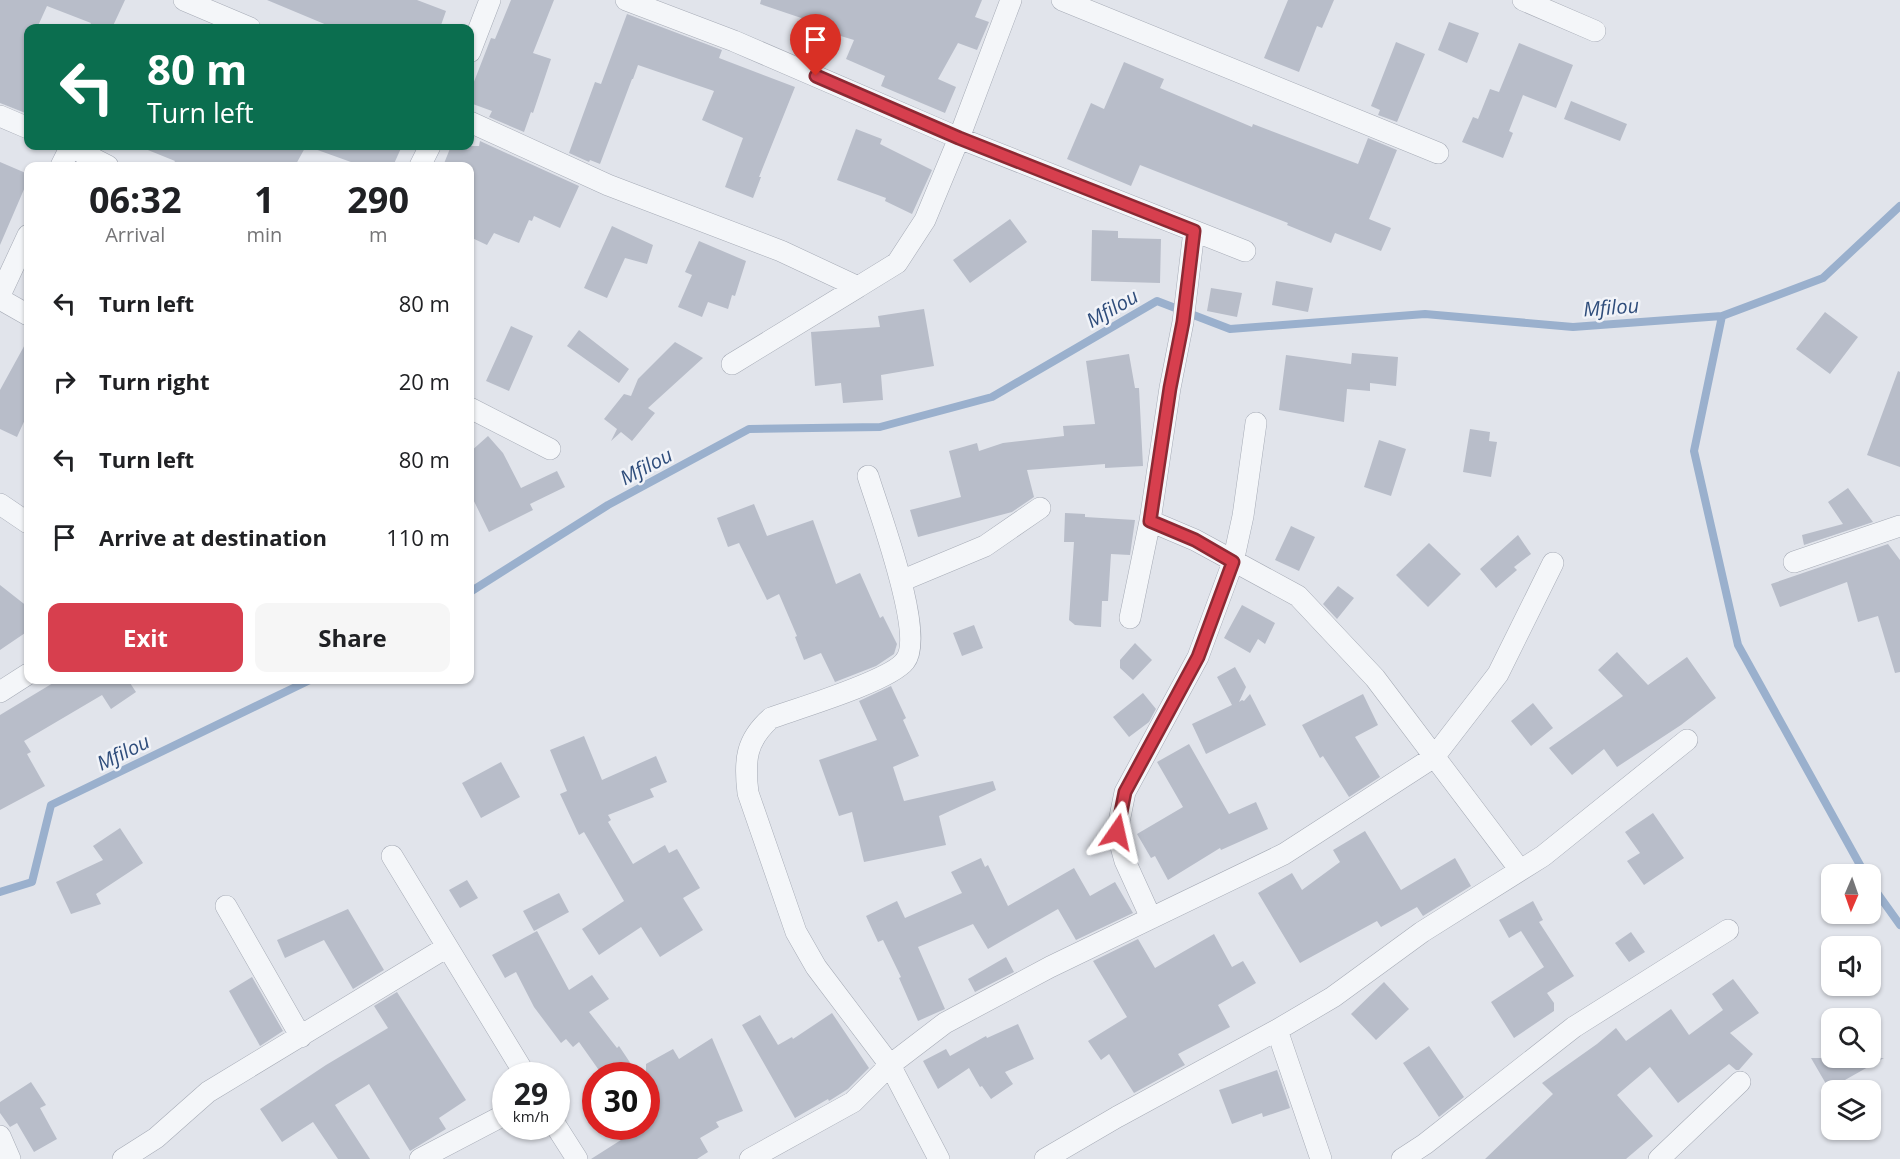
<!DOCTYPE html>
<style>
body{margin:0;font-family:"Open Sans",sans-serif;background:#f6f6f6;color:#202124;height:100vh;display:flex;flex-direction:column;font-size:22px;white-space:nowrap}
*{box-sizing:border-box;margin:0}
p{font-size:20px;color:#757577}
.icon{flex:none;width:33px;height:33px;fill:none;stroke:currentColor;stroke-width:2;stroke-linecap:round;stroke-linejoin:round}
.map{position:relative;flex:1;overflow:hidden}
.drawer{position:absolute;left:24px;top:162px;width:450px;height:522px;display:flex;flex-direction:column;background:#fff;border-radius:12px;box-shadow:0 2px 4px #0004}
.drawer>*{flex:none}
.guide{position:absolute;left:24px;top:24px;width:450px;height:126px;border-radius:12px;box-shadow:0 2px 4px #0004;background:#0b6e4f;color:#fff;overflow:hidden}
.needle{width:39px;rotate:182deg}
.buttons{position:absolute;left:1821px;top:864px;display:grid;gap:12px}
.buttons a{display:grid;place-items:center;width:60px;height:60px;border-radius:12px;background:#fff;box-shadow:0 2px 4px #0004;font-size:30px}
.speed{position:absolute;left:492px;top:1062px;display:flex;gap:12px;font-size:30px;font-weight:700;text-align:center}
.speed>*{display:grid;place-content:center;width:78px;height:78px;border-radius:50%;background:#fff;box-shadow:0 2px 4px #0004;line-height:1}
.speed small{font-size:15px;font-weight:400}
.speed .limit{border:9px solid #d22;background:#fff;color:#111}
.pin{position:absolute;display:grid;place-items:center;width:51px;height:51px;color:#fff;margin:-62px -26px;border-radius:50% 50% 50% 0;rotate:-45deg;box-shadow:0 0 6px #0007}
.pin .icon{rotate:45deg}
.me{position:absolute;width:66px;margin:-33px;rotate:11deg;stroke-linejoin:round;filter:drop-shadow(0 0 4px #0008)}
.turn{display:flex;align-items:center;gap:21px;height:126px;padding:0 24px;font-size:27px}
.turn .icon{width:78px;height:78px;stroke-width:2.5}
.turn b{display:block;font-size:42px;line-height:51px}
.eta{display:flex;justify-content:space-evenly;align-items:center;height:102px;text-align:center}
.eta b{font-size:36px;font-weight:700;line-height:42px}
.button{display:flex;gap:12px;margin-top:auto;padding:12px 24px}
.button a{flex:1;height:69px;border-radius:12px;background:#d73f4e;color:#fff;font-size:24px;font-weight:700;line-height:69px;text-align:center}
.button a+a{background:#f6f6f6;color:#202124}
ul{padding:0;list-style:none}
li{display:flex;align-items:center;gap:18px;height:78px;padding:0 24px}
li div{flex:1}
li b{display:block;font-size:22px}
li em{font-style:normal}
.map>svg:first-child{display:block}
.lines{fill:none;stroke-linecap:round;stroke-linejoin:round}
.stream{stroke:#9ab0cd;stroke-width:8}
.building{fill:#b8bdc9}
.minor-casing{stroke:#a6abb6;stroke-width:22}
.minor{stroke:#f4f6f9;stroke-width:21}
.route-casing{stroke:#8c2933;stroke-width:15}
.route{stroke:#d73f4e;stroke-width:10}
.labels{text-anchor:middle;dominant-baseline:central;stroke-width:5;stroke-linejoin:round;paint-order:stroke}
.water-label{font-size:20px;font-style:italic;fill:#2f4d7b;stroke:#f1f3f8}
</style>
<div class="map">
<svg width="1900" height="1159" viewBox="0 0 1900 1159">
<rect width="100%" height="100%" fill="#e1e4eb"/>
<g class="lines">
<path class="stream" d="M 1722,316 L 1694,451 L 1738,645 L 1865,874
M 470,592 L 608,505 L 749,429 L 880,427 L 992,397 L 1157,301 L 1230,329 L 1425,314 L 1573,327 L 1722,316 L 1823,278 L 1900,206
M 1870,883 L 1900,925
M 0,892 L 32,882 L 51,805 L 310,680"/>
</g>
<path class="building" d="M 0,0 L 125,0 L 112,28 L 88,28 L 91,23 L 47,6 L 37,28 L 28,28 L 28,114 L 0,103 Z
M 267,0 L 417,0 L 446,11 L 440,28 L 334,28 Z
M 511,0 L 554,0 L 533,53 L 551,59 L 533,113 L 531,112 L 524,132 L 489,117 L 492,111 L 470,103 L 470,92 L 491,38 L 495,39 Z
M 761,0 L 982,0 L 975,17 L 989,22 L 977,50 L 958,43 L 938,79 L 956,87 L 945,113 L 881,86 L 885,76 L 846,59 L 854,40 L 824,31 L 825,26 L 760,4 Z
M 1288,0 L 1334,0 L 1322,28 L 1317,26 L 1299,72 L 1264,58 Z
M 627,14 L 722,50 L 719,58 L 795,87 L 759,177 L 761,177 L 753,198 L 725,187 L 743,138 L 702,120 L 714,91 L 638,65 L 633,79 L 632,79 L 600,164 L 590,160 L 589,162 L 569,153 L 595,82 L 601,84 Z
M 1449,22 L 1479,33 L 1467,63 L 1438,50 Z
M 1396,42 L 1425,54 L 1397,122 L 1378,115 L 1380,110 L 1371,106 Z
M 1519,43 L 1573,65 L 1556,108 L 1523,95 L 1509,131 L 1513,133 L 1503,158 L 1462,142 L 1473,117 L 1478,119 L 1490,89 L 1499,92 Z
M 1124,62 L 1164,79 L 1160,88 L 1252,127 L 1253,124 L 1358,164 L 1368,138 L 1397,150 L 1369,219 L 1391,228 L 1381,251 L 1335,233 L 1331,243 L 1287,225 L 1288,223 L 1140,165 L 1131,186 L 1067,159 L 1091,103 L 1104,109 Z
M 1571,101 L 1627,124 L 1620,141 L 1564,119 Z
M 856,129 L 882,139 L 880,144 L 932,170 L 912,214 L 885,201 L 886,198 L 837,180 Z
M 480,141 L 579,186 L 560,228 L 534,216 L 532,221 L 529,220 L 519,243 L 494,233 L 487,245 L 470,237 L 470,166 L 443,166 L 451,146 L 479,146 Z
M 138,146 L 306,146 L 295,166 L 172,166 L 175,161 Z
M 312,146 L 402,146 L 393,166 L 362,166 L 312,148 Z
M 0,162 L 28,174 L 28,180 L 0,245 Z
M 1010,219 L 1027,242 L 970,283 L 953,260 Z
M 612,226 L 653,245 L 647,264 L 625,258 L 607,298 L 584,288 Z
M 1092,230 L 1118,231 L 1118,238 L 1161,239 L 1160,283 L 1091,281 Z
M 699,241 L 746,261 L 735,296 L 732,295 L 728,309 L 708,302 L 702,317 L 678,307 L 692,275 L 685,272 Z
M 1276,281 L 1313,288 L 1308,312 L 1272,305 Z
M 1211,288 L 1242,293 L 1237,317 L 1207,311 Z
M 924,309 L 934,366 L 881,375 L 883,400 L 843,403 L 841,383 L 815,386 L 811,332 L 880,327 L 878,316 Z
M 1825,312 L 1858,337 L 1830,374 L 1796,349 Z
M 511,326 L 533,336 L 509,391 L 486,381 Z
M 579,330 L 629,369 L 619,383 L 567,346 Z
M 28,339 L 28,413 L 17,437 L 0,429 L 0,390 Z
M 675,342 L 703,358 L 648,408 L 655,413 L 632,441 L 621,432 L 611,441 L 617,429 L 604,419 L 624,394 L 631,396 L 638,379 Z
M 1352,353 L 1398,357 L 1396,386 L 1370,383 L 1370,391 L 1347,389 L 1344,422 L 1279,410 L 1286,355 L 1351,364 Z
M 1129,354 L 1135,388 L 1139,388 L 1143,466 L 1105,468 L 1105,464 L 1027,470 L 1034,497 L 1012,512 L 918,537 L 910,510 L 961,497 L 949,451 L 977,443 L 979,451 L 1003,443 L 1064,436 L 1063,426 L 1095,424 L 1086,361 Z
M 1898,371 L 1900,372 L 1900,467 L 1867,455 Z
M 1470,429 L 1490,432 L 1489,441 L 1497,442 L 1491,477 L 1463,472 Z
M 488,436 L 503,453 L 521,488 L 557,471 L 565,487 L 530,504 L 533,510 L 489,532 L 470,493 L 470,452 Z
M 1379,440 L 1406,449 L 1391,496 L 1364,487 Z
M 1848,488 L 1873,522 L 1804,545 L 1802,535 L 1843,524 L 1828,502 Z
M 754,504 L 767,536 L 813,520 L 836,584 L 860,573 L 880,618 L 883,616 L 897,644 L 894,654 L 876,666 L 835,682 L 821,653 L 804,660 L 795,637 L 797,636 L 779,594 L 767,600 L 739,543 L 728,547 L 717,518 Z
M 1065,513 L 1085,514 L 1085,517 L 1135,520 L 1130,555 L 1111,554 L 1108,601 L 1102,601 L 1101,627 L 1075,625 L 1069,620 L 1074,542 L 1064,542 Z
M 1291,526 L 1315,537 L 1299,571 L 1275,560 Z
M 1518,535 L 1531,554 L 1514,567 L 1517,570 L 1496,588 L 1480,569 Z
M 1429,543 L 1461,574 L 1428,607 L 1396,575 Z
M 1888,544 L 1900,560 L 1900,672 L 1895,673 L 1878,616 L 1858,622 L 1847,582 L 1780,607 L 1771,584 Z
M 0,585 L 28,607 L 28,631 L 0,650 Z
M 1338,586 L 1354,598 L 1337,619 L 1323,604 Z
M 1242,605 L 1275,623 L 1265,644 L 1258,639 L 1250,653 L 1224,638 Z
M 974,625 L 983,648 L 962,656 L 953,633 Z
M 1135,643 L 1152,660 L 1133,680 L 1120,668 L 1120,660 Z
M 1617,652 L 1648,685 L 1687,657 L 1716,698 L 1681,725 L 1617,767 L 1604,749 L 1572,775 L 1549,748 L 1623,696 L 1598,670 Z
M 1235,667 L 1246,687 L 1239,702 L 1242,700 L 1244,701 L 1250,694 L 1266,725 L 1206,754 L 1192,724 L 1232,705 L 1217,677 Z
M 58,680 L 128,680 L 136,692 L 111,709 L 102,695 L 24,741 L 31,752 L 27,754 L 45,786 L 0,810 L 0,715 Z
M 891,686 L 906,718 L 903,720 L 919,756 L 893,767 L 904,801 L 993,781 L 996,790 L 939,816 L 946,845 L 864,862 L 852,812 L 839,816 L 819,760 L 877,740 L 859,701 Z
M 1143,693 L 1156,709 L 1149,722 L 1129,737 L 1113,717 Z
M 1363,694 L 1378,725 L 1355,737 L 1380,777 L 1349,797 L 1323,756 L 1320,758 L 1302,725 Z
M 1533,703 L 1553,728 L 1531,746 L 1511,721 Z
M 584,736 L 602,780 L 656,756 L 667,782 L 650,789 L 654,797 L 608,815 L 611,820 L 608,822 L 633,864 L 665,845 L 669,853 L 677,849 L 700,888 L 683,898 L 703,930 L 660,957 L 641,927 L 599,955 L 582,929 L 624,901 L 584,832 L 579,835 L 560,794 L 567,791 L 550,750 Z
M 1189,744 L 1229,814 L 1256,802 L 1268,829 L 1221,850 L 1220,848 L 1168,880 L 1155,856 L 1151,858 L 1137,834 L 1183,807 L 1157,762 Z
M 501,762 L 520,797 L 481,818 L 462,783 Z
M 1653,813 L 1684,858 L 1644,885 L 1627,861 L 1640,853 L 1625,832 Z
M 120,828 L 143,863 L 96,894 L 101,904 L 71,914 L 56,882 L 103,860 L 93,846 Z
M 1365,831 L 1401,890 L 1455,858 L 1471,886 L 1423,916 L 1417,907 L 1381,927 L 1377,921 L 1300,963 L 1258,893 L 1292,873 L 1302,890 L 1340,862 L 1333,850 Z
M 981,858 L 985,867 L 988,865 L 1008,906 L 1074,868 L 1090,896 L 1115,882 L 1133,913 L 1076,940 L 1058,909 L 988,949 L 973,924 L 918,947 L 945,1009 L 918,1021 L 899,978 L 901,977 L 883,940 L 878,942 L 866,916 L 897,901 L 905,918 L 962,893 L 951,872 Z
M 467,880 L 478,898 L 460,908 L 449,890 Z
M 559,893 L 569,912 L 534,931 L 523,911 Z
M 1533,901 L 1543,920 L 1539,922 L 1574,976 L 1547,993 L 1554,1003 L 1554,1011 L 1514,1038 L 1491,1002 L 1544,967 L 1521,931 L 1509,938 L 1499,920 Z
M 348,909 L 384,970 L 353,989 L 324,940 L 285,958 L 277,940 Z
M 537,931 L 569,990 L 592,975 L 609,999 L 589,1012 L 617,1048 L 619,1046 L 639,1076 L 603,1076 L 579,1042 L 573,1047 L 566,1039 L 561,1043 L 534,1007 L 516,972 L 505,978 L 492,955 Z
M 1631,932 L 1645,952 L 1629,962 L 1615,943 Z
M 1214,934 L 1232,967 L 1243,961 L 1256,983 L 1218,1005 L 1230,1027 L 1178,1054 L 1185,1065 L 1134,1093 L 1109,1054 L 1101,1060 L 1088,1041 L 1127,1017 L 1093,961 L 1138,939 L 1155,968 Z
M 1006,957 L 1014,972 L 975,992 L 968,979 Z
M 252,977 L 283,1031 L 260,1046 L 229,991 Z
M 1733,979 L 1759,1013 L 1730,1033 L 1753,1054 L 1739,1070 L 1736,1070 L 1729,1064 L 1678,1103 L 1650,1067 L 1617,1095 L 1653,1136 L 1626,1159 L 1485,1159 L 1553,1094 L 1542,1083 L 1597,1044 L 1616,1028 L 1626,1041 L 1671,1009 L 1689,1035 L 1723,1010 L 1712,994 Z
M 1384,982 L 1409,1009 L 1376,1040 L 1351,1014 Z
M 397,992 L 466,1100 L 439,1118 L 446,1129 L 410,1151 L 369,1084 L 335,1105 L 370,1159 L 338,1159 L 313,1122 L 282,1142 L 260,1109 L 326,1065 L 388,1028 L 374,1006 Z
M 832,1013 L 869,1068 L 848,1089 L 829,1101 L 828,1099 L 795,1118 L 742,1025 L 760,1015 L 778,1045 L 792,1037 L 793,1039 Z
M 1018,1024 L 1034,1059 L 1005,1072 L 1013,1084 L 991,1099 L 982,1086 L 980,1087 L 969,1068 L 938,1089 L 923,1061 L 946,1049 L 950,1056 L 986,1036 L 987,1038 Z
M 712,1038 L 743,1111 L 716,1122 L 719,1127 L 700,1138 L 708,1152 L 697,1159 L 591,1159 L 643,1126 L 646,1126 L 646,1064 L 673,1049 L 679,1059 Z
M 1429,1046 L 1464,1097 L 1439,1117 L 1403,1063 Z
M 1811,1058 L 1884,1058 L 1829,1089 Z
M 1277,1070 L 1290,1108 L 1263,1117 L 1262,1113 L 1232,1124 L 1219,1090 Z
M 31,1082 L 46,1105 L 40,1108 L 57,1139 L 34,1152 L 17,1123 L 10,1127 L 0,1113 L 0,1102 Z"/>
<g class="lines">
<g class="minor-casing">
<path id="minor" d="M 184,0 L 250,28
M 626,0 L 734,41 L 959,138 L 1245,251
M 1062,0 L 1438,153
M 1523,0 L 1595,31
M 470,52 L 490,0
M 0,116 L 28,128
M 470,122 L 608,185 L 781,251 L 858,287 L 732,364
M 69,146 L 108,166
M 61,166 L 71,146
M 420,166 L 430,146
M 858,287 L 897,263 L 925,220 L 959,138 L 1011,0
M 0,295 L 28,235
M 0,299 L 28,315
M 470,408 L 550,449
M 868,476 C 878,509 926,635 905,661 C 890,681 799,708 771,718 C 746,740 744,760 748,793 L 796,932 L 816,967 L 890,1065 L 939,1159
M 0,504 L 28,523
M 1150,521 L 1195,540 L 1298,596 L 1375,678 L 1520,870
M 1794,562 L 1900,526
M 901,581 L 985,546 L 1040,508
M 1130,618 L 1150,521 L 1170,388 L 1183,322 L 1194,231
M 0,692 L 28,674
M 392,856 L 526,1076
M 226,906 L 301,1037
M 1151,918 L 1125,861 L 1117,832 L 1125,792 L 1198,657 L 1233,562 L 1243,516 L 1256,423
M 1277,1030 L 1321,1159
M 556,1126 L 577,1159
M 0,1136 L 10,1159
M 123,1159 L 156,1138 L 208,1092 L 447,947
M 420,1159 L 506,1114
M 750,1159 L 853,1102 L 890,1065 L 945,1023 L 1050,967 L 1284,854 L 1434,757 L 1498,674 L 1553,563
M 1045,1159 L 1117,1117 L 1277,1030 L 1333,997 L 1422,932 L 1543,856 L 1687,740
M 1402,1159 L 1425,1144 L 1574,1027 L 1728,930
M 1659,1159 L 1740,1082"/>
</g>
<use href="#minor" class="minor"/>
</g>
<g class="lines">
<g class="route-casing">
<path id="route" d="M 816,76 L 959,138 L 1194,231 L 1183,322 L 1170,388 L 1150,521 L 1195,540 L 1233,562 L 1198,657 L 1125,792 L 1117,832"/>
</g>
<use href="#route" class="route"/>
</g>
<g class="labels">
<g class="water-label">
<text transform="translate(1611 307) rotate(-4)">Mfilou</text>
<text transform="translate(1112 308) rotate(-30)">Mfilou</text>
<text transform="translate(646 466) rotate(-28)">Mfilou</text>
<text transform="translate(123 752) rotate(-26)">Mfilou</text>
</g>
</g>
</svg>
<div class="buttons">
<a><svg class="needle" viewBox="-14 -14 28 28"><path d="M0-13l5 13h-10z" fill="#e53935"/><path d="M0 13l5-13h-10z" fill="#757577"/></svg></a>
<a><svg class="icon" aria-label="sound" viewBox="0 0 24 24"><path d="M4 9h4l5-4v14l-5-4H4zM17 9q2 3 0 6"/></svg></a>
<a><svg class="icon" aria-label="search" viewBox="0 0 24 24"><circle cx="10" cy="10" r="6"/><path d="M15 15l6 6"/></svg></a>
<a><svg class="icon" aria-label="layers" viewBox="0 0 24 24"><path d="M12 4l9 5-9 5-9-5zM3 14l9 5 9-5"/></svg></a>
</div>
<div class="speed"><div>29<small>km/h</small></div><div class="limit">30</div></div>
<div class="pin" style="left:816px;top:76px;background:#d93025"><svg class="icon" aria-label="arrive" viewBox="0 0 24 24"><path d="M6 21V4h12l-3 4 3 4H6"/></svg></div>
<svg class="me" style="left:1117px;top:832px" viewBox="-20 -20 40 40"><path d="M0-17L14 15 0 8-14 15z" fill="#d73f4e" stroke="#fff" stroke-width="4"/></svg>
<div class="guide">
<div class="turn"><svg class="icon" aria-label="left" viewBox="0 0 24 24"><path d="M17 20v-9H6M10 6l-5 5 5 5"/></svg><div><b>80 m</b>Turn left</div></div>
</div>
<section class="drawer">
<div class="eta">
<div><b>06:32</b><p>Arrival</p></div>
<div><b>1</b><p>min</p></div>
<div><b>290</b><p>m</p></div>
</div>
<ul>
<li><svg class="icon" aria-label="left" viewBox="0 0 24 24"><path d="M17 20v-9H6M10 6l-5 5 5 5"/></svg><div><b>Turn left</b></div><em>80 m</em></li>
<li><svg class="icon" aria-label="right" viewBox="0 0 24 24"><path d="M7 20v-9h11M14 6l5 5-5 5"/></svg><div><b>Turn right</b></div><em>20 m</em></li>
<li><svg class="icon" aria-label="left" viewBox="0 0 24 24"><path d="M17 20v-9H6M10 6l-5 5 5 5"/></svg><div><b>Turn left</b></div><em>80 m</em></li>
<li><svg class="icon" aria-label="arrive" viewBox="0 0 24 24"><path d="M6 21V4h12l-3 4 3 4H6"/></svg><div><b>Arrive at destination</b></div><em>110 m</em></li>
</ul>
<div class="button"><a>Exit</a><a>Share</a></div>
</section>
</div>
